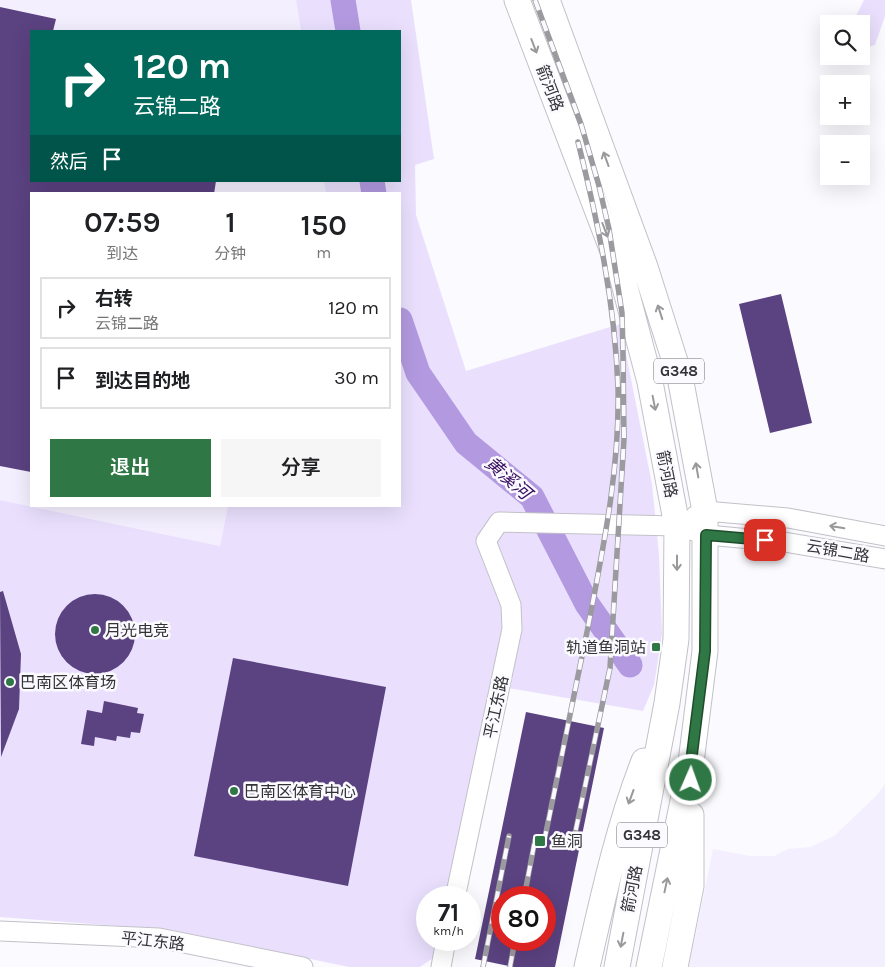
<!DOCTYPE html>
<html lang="zh">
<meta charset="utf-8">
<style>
body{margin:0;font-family:Karla,"Noto Sans SC",sans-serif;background:#f6f6f6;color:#202124;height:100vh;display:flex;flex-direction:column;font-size:19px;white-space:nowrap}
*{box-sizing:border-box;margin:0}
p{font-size:16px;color:#757577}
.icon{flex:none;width:28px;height:28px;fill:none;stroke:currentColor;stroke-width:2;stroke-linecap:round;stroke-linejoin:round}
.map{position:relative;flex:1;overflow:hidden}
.details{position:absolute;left:30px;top:192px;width:371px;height:315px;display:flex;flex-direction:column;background:#fff;border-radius:0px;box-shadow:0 5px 20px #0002}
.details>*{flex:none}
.hud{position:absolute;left:30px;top:30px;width:371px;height:152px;border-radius:0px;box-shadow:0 5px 20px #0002;background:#00695c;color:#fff;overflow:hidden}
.buttons{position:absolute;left:820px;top:15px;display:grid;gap:10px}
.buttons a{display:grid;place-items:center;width:50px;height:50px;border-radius:0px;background:#fff;box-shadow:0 5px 20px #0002;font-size:25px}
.speed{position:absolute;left:416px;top:886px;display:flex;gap:10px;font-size:25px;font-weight:700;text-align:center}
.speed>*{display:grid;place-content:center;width:65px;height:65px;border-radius:50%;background:#fff;box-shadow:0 5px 20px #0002;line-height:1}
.speed small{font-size:12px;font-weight:400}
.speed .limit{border:8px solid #d22;background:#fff;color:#111}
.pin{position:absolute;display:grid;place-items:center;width:42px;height:42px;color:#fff;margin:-21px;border-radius:10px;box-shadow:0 2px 8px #0006}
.me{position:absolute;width:55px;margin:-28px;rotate:2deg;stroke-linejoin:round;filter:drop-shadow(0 0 4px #0008)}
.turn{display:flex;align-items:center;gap:18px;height:105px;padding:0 20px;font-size:22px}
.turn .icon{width:65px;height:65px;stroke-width:2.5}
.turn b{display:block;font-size:35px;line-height:42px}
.then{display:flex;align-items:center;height:48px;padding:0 20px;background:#0003;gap:10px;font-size:19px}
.eta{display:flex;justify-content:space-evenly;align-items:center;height:85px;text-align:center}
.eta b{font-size:30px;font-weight:600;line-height:35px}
.button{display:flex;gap:10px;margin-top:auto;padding:10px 20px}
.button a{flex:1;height:58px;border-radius:0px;background:#2f7744;color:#fff;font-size:20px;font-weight:600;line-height:58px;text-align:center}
.button a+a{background:#f6f6f6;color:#202124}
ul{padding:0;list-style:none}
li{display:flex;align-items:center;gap:15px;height:62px;margin:0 10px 8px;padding:0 10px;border:2px solid #e0e0e0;border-radius:0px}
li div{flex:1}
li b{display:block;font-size:19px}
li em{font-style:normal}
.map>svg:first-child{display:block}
.built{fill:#f4effe}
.green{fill:#eae0fe}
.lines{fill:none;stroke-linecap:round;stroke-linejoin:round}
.river{stroke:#b39ae0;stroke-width:25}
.building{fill:#5b4281;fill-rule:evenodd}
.secondary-casing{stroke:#c3c1c8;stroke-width:21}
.highway-casing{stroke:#c3c1c8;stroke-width:27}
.secondary{stroke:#fff;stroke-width:19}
.highway{stroke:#fff;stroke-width:25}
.rail-casing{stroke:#9b9a9e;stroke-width:5.5}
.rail{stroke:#fbfafe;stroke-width:4;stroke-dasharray:11;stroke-linecap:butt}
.oneway{stroke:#99989a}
.route-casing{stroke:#1f4d2c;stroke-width:12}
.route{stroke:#2f7744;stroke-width:9}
.poi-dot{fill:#2f7744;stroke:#fbfafe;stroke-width:2}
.labels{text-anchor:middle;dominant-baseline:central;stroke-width:5;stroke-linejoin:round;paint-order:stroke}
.shield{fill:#fbfafe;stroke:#6f6e71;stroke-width:1}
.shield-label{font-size:15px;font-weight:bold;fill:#333235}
.street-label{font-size:16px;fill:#333235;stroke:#fbfafe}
.poi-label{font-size:16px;fill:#333235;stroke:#fbfafe;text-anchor:start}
.water-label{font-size:18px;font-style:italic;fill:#380f62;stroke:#fbfafe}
</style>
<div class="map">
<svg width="885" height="967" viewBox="0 0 885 967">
<rect width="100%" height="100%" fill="#fbfafe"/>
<path class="built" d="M 0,0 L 296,0 L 301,31 L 31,31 L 31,181 L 324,181 L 326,194 L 31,194 L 31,506 L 228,506 L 220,546 L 0,500 Z
M 885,784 L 885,967 L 689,967 L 713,849 L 750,856 L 774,856 L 788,849 L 811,847 L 834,836 L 876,796 Z"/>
<path class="green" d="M 296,0 L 411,0 L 434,159 L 415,165 L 416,215 L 466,371 L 620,324 L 652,484 L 659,554 L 662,634 L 654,685 L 643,711 L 491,685 L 446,897 L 428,898 L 428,940 L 437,940 L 433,958 L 420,967 L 349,967 L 172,930 L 0,917 L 0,500 L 220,546 L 228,506 L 400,506 L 400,194 L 326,194 L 324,181 L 400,181 L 400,31 L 301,31 Z
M 864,0 L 885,0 L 885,16 L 875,45 L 861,49 L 861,24 L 852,24 Z"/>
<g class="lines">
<path class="river" d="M 343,0 L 348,31
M 372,181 L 374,194
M 400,320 L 418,373 L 466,443 L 532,497 L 587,604 L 630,665"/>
</g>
<path class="building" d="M 0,7 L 56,19 L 53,31 L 31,31 L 31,181 L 216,181 L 214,194 L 31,194 L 31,472 L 0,466 Z
M 781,294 L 812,423 L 770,433 L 739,304 Z
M 3,591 L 21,654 L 19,709 L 1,757 L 0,592 Z
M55 634a40 40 0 1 1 80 0a40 40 0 1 1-80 0Z
M 233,658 L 386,687 L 348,886 L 194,856 Z
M 104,701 L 138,708 L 137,713 L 144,714 L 140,733 L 131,732 L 130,738 L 117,736 L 116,741 L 95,737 L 94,746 L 81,744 L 87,710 L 102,713 Z
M 526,712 L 604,728 L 555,967 L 514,967 L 475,959 ZM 502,898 L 545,898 L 545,940 L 502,940 Z"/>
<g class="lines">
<g class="secondary-casing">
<path id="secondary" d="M 695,516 L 705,511 L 788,518 L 885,536
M 455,898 L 512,629 L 511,605 L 486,541 L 499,522 L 677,526 L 707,535 L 784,542 L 885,559
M 0,931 L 159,938 L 303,967
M 441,967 L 446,940"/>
</g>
<g class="highway-casing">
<path id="highway" d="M 517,0 L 621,272 L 650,382 L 677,526 L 676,639 L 667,703 L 617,967
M 547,0 L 645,267 L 680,377 L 705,511 L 705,651 L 691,762 L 649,967
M 587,967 C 603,897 618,828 644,761
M 675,967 L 691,886 L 691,815"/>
</g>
<use href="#secondary" class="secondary"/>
<use href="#highway" class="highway"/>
<g class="rail-casing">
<path id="rail" d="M 535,0 L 581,124 L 599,186 L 609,229 L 622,313 L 623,352 L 624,439 L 610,668 L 572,848
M 544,842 C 559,771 573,699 588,627 C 603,549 620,468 618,388 C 615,304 598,222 578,142
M 524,898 L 535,840
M 483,967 L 509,836
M 510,967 L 515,940"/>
</g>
<use href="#rail" class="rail"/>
</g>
<defs><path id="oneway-shaft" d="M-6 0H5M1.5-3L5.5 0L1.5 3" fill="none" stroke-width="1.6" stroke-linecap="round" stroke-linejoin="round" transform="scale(1.25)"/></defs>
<g class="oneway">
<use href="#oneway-shaft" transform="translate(534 46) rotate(69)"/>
<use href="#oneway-shaft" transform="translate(606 159) rotate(-110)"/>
<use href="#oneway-shaft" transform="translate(605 230) rotate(69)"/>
<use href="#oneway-shaft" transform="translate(660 312) rotate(-108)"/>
<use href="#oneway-shaft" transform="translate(654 403) rotate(79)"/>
<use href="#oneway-shaft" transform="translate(697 470) rotate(-100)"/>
<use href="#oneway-shaft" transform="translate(837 527) rotate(-170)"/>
<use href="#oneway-shaft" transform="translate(677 563) rotate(90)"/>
<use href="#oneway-shaft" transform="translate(631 797) rotate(110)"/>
<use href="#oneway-shaft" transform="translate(666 885) rotate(-78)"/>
<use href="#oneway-shaft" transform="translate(622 940) rotate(101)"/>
</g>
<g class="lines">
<g class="route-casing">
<path id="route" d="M 691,780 L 691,762 L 705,651 L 706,535 L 765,540"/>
</g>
<use href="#route" class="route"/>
</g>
<g class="poi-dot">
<circle cx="95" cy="630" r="5"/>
<rect x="651" y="642" width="10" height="10" rx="2.5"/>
<circle cx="10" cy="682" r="5"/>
<circle cx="234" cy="791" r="5"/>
<rect x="534" y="835" width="12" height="12" rx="2.5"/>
</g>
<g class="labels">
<g class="shield">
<rect x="654" y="358.5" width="50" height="25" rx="4"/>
<rect x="617" y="822.5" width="50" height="25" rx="4"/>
</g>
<g class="shield-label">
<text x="679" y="371">G348</text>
<text x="642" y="835">G348</text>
</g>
<g class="street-label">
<text transform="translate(550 88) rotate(69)">箭河路</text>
<text transform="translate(667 474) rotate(79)">箭河路</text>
<text transform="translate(838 551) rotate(10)">云锦二路</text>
<text transform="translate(496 707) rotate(-78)">平江东路</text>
<text transform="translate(632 889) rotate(-79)">箭河路</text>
<text transform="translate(153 941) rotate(6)">平江东路</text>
</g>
<g class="poi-label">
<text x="105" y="630">月光电竞</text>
<text x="646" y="647" text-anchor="end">轨道鱼洞站</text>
<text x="20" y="682">巴南区体育场</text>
<text x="244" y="791">巴南区体育中心</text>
<text x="551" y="841">鱼洞</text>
</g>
<g class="water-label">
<text transform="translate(508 478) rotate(41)">黄溪河</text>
</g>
</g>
</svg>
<div class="buttons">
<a><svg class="icon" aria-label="search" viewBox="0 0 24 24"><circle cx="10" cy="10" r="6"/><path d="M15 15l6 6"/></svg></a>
<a>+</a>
<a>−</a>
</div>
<div class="speed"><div>71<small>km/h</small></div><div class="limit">80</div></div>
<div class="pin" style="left:765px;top:540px;background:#d93025"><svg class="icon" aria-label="arrive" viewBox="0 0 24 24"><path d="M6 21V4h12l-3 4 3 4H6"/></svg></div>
<svg class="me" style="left:691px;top:780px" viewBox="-20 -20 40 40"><circle r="17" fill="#2f7744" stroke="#fff" stroke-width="3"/><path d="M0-11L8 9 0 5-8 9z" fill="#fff"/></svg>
<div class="hud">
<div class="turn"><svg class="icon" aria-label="right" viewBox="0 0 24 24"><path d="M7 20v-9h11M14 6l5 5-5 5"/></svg><div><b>120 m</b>云锦二路</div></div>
<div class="then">然后<svg class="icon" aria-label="arrive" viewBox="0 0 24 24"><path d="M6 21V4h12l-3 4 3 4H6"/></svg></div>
</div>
<section class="details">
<div class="eta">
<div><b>07:59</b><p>到达</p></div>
<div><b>1</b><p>分钟</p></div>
<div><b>150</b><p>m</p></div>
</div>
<ul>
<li><svg class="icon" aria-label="right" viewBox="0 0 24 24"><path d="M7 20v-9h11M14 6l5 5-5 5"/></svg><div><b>右转</b><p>云锦二路</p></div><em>120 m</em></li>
<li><svg class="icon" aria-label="arrive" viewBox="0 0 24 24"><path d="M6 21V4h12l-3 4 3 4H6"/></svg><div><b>到达目的地</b></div><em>30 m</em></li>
</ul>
<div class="button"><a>退出</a><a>分享</a></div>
</section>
</div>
